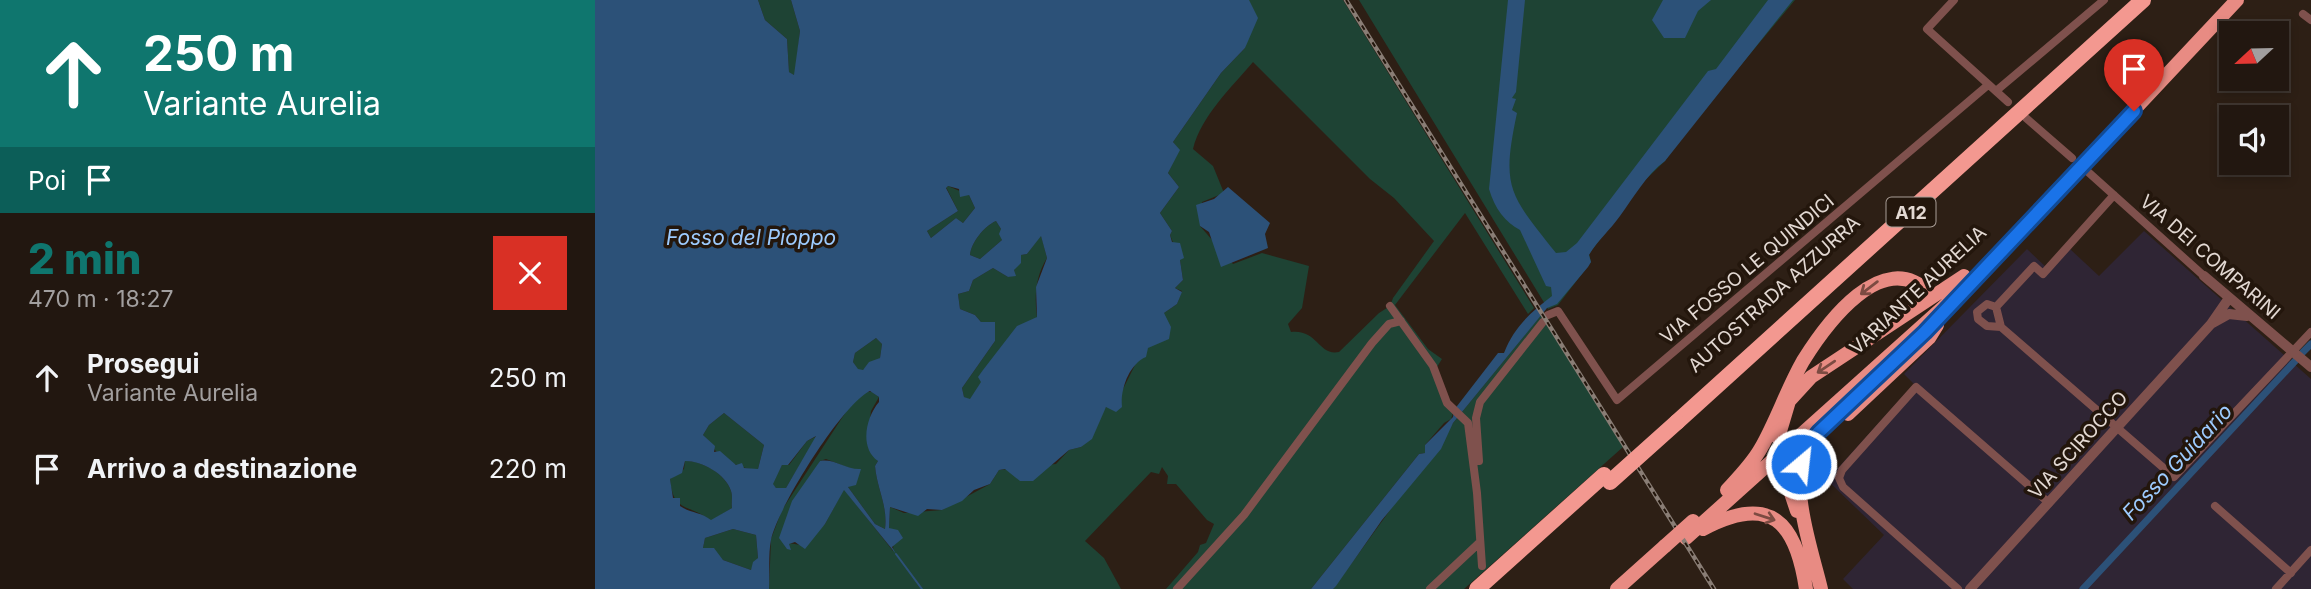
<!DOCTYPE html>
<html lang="it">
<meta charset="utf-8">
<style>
body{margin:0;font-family:Inter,sans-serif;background:#2a2019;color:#f1f3f6;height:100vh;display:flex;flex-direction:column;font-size:26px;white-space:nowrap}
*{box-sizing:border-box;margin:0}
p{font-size:23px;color:#a29f9f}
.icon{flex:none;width:38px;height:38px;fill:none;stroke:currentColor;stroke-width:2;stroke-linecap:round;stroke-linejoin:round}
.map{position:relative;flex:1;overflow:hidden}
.details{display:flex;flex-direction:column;background:#221710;width:595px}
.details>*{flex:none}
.top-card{background:#0f766e;color:#fff;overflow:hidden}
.needle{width:46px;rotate:248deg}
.fabs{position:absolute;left:1624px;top:21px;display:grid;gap:14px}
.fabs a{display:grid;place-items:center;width:70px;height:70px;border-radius:0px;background:#221710;box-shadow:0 4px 10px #0003,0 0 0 2px #3f3630;font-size:35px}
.pin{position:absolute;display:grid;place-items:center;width:60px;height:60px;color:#fff;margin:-72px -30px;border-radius:50% 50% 50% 0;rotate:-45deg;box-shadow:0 0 7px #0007}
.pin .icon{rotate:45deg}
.me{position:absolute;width:77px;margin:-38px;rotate:28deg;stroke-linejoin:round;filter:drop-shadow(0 0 5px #0008)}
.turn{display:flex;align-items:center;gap:24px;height:147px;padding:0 28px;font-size:32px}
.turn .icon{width:91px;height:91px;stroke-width:2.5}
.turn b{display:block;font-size:49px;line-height:60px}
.then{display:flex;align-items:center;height:66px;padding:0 28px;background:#0003;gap:14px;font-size:26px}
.round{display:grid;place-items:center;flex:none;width:74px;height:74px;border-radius:0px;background:#2a2019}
.headline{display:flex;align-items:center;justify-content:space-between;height:119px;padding:0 28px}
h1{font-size:42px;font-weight:800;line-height:52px;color:#0f766e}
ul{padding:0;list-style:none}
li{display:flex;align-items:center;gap:21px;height:91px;padding:0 28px}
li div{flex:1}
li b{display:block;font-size:26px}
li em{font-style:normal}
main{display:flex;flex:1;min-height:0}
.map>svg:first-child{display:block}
.industrial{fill:#2f2534}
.green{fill:#1e4334;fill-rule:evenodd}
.water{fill:#2c5178;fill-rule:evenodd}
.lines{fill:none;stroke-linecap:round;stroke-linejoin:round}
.stream{stroke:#2c5178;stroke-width:2}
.canal{stroke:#2c5178;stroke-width:7}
.minor{stroke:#7f514d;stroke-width:8}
.tertiary{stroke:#7f514d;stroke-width:10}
.trunk{stroke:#e88b83;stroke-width:14}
.motorway{stroke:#f39890;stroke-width:16}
.rail-casing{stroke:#897d75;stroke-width:4.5}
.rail{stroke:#23160c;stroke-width:2;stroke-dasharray:5;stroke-linecap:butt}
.trunk-bridge{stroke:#e88b83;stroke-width:14}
.motorway-bridge{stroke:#f39890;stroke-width:16}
.oneway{stroke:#7c4b42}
.route-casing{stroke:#114b97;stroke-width:18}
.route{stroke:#1a73e8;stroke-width:12}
.labels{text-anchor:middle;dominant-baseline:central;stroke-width:7;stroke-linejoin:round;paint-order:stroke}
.shield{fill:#23160c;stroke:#a99e97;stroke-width:2}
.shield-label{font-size:18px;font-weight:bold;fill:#e3d9d3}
.street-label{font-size:19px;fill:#e3d9d3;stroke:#23160c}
.water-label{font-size:21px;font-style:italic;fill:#9dcbfe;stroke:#23160c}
</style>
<main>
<section class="details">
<div class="top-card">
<div class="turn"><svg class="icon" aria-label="ahead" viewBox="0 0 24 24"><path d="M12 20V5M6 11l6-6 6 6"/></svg><div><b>250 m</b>Variante Aurelia</div></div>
<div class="then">Poi<svg class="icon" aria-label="arrive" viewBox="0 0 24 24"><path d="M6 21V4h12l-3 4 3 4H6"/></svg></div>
</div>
<div class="headline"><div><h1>2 min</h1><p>470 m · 18:27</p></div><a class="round" style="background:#d93025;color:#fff"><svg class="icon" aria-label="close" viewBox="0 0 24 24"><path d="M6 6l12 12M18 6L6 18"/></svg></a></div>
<ul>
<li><svg class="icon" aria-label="ahead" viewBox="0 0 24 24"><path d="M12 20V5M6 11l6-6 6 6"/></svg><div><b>Prosegui</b><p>Variante Aurelia</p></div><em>250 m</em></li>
<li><svg class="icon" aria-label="arrive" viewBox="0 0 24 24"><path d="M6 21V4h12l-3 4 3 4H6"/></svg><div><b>Arrivo a destinazione</b></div><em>220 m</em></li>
</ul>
</section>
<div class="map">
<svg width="1716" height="589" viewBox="0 0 1716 589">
<rect width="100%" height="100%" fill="#2d1f15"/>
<path class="industrial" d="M 1549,231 L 1716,379 L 1716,589 L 1258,589 L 1248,579 L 1289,535 L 1232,480 L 1319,384 L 1309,374 L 1432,249 L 1453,269 L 1475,249 L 1504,276 Z"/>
<path class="green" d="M 163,0 L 196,0 L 205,31 L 200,76 L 194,72 L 192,39 L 170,20 Z
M 654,0 L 748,0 L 939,308 L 933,314 L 870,213 L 800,305 L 833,349 L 847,359 L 840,370 L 859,410 L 856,419 L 849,423 L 830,445 L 830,453 L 824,454 L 716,589 L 571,589 L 603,552 L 605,545 L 611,543 L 619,524 L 612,520 L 581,484 L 572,484 L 573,476 L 567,467 L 564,474 L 556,472 L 490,541 L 509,558 L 526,589 L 174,589 L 176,539 L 187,510 L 256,404 L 271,392 L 277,392 L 284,397 L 276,411 L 272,443 L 283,461 L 280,466 C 282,489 293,506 290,529 L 280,524 L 253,487 L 257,469 L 231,459 L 225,461 L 219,472 L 193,543 L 206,545 L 230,524 L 249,489 L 298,551 L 299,532 L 294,528 L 295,507 L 309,513 L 347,510 L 395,484 L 404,470 L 461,464 L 474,450 L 486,447 L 511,407 L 526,393 L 542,361 L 553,348 L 569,313 L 582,304 L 587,291 L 580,288 L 588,280 L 585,260 L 575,235 L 577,231 L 565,213 L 584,187 L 573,173 L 584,150 L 578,142 L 626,73 L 650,48 ZM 658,62 L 775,179 L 799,198 L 839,241 L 798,298 L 795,306 L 784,313 L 744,352 C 723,356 723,329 696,332 L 693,324 L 707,308 L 714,266 L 667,253 L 638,264 L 605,226 L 607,202 L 629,193 L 618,166 L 598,149 C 606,116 637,87 658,62 Z
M 764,0 L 1200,0 L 1086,137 L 1070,161 L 1045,185 L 994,254 L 996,262 L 963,305 L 953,309 Z
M 353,186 L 374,195 L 380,208 L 368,223 L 361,218 L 336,238 L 332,231 L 363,211 L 351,187 Z
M 401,221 L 406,229 L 407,240 L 385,259 L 375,255 C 376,243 389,226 401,221 Z
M 446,235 L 452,258 C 441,275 439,296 442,317 L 375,400 L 369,397 L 367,388 L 400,341 L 399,322 L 386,322 L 380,315 L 365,309 L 363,294 L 374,291 L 378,280 L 398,268 L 413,277 L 420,275 L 419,270 L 426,255 L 432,254 Z
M 946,315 L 1028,447 L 869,589 L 738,589 L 858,423 Z
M 281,338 L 287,344 L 285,358 L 268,370 L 263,370 L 258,362 L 260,353 Z
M 129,413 L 169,445 L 163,469 C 149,471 121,458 115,442 L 108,435 L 114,425 Z
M 222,436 L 191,488 L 181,488 L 177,484 L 187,465 L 194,465 L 212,441 Z
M 90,461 C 106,460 131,474 136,491 C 138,497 136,502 137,508 L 116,521 C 95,503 78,514 75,479 L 89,469 Z
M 138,529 L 161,535 L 163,558 L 156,570 L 128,560 L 108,548 L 110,538 Z"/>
<path class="water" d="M 0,0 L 163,0 L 170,20 L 192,39 L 194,72 L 199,75 L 205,31 L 196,0 L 654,0 L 663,18 L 650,48 L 626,73 L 578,142 L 585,150 L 573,173 L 584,187 L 565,213 L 577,231 L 575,235 L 577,242 L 585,243 L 589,258 L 585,260 L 588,280 L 580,288 L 587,292 L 582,304 L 569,313 L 576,327 L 574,339 L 553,348 L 551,357 C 534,364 525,390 527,407 L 521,412 L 511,407 L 497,439 L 486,447 L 474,450 L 438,481 L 425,481 L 410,469 L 404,470 L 395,484 L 379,490 L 367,501 L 347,510 L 332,509 L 323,516 L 295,507 L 294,528 L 303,530 L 308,538 L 297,547 L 301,554 L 249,490 L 230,524 L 210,549 L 200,542 L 194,544 L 196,550 L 192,549 L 184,538 L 197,501 L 225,461 C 239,458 251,470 266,469 L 261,485 L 253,487 L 280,524 L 290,529 C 293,506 282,489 280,466 L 283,461 C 264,448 271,417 284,402 L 284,397 L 275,391 C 247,404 182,509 176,540 C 173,555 175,573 174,589 L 0,589 ZM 353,186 L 364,189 L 365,197 L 374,195 L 380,208 L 368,223 L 361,218 L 336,238 L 332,231 L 363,211 L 351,188 ZM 401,221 L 406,229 L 404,234 L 407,240 L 385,259 L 375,255 C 376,243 389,226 401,221 ZM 446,236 L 452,258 L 441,287 L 442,317 L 422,326 L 388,370 L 383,377 L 386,382 L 375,399 L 369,397 L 367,388 L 400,341 L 400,322 L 386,322 L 380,315 L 365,309 L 363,294 L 374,291 L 378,280 L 398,268 L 413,277 L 421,276 L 419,270 L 426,263 L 426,255 L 432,254 ZM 281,338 L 287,344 L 285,358 L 274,362 L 268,370 L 263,369 L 258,362 L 260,353 ZM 129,413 L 169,445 L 163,469 L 149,468 L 147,463 L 141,465 L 125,451 L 119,452 L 120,446 L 108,435 L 114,425 ZM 221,436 L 191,488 L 181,488 L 178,484 L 187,465 L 193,465 L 212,441 ZM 90,461 C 107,461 131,474 136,491 C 138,497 136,502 137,508 L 116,520 C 106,512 95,513 85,506 L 85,498 L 78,498 L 75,479 L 87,473 ZM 138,529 L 161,535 L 163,558 L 158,562 L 156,570 L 128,560 L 119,548 L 108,548 L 110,538 Z
M 913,0 L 930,0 L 921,92 L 917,98 L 921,99 L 917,110 L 922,113 C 906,188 914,194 961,253 L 971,252 L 982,243 L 1113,71 L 1121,69 L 1173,0 L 1198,0 L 1070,161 C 1051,175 1039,197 1025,216 C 1015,230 1003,240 994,255 L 996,262 L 993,267 L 962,304 L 952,308 L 858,423 L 846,449 L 787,520 L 741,586 L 738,589 L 716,589 L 824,454 L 830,453 L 830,445 L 858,417 L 859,410 L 903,353 L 909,353 C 919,327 936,312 957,296 L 956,287 L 951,286 L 925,230 C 910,222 900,209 894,189 Z
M 1068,0 L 1116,0 L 1103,11 L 1090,38 L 1069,38 L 1057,20 Z
M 633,187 L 675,223 L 670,234 L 673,248 L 626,267 L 614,232 L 605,226 L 601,205 L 619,199 Z"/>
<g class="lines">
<path class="stream" d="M 301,554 L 327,589"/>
<path class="canal" d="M 1708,352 L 1716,344
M 1488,589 L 1701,360"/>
<path class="minor" d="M 1359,0 L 1332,29 L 1413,102
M 1708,14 L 1716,20
M 1401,91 L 1509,0
M 1431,118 L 1477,158
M 1492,171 L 1609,276
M 1392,304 L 1401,307 L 1406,327 L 1392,326 L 1383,319 L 1382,312 Z
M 795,306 L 838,366 L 852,403 L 873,423 L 882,493 L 887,566
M 1401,307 L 1439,266 L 1448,274 L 1519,195
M 953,315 L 963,311 L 1022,400 L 1393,85
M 1406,327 L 1579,477 L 1716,332
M 884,461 L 881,418 L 885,402 L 948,322
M 1620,506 L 1696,573
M 582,589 L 649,515 L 777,343 L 794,324 L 806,321
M 835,589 L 884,543
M 1363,589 L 1248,487 L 1244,478 L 1247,470 L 1321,387 L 1454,503
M 1681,589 L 1716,550"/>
<path class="tertiary" d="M 1609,276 L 1716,367
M 1616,324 L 1634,314 L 1652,316
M 1375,589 L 1616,324 L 1634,298"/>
<path class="trunk" d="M 1253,414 L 1334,338 L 1342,325
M 1183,438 L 1194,401 L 1216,377 L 1369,276
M 1185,460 L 1202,511
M 1132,490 C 1144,477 1157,464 1166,448 C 1182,420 1192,389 1208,361 C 1231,324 1288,246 1334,293
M 1108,529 C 1176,493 1201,522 1211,589
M 1091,538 L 1383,276 L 1642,0
M 1022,589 L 1070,546
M 1226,589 C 1217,550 1191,481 1214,445 C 1224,428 1242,415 1256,402"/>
<path class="motorway" d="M 1082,422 L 1548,0
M 882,589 L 1009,475"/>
<g class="rail-casing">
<path id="rail" d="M 751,0 L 1119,589"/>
</g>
<use href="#rail" class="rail"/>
<path class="trunk-bridge" d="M 1070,546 L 1098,521"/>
<path class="motorway-bridge" d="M 1015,482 L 1082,422"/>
</g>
<defs><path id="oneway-shaft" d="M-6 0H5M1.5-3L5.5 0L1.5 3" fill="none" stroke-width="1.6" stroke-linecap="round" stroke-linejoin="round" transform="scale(1.75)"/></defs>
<g class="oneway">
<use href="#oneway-shaft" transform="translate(1274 288) rotate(143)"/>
<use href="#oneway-shaft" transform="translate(1231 367) rotate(146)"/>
<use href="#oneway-shaft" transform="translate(1170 517) rotate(18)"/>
</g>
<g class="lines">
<g class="route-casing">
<path id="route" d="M 1206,464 L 1213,446 L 1224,432 L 1330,332 L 1539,111"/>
</g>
<use href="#route" class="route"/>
</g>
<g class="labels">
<rect class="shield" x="1291.5" y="197.5" width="49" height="29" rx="5"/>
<g class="shield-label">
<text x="1316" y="212">A12</text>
</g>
<g class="street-label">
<text transform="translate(1615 257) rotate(41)">VIA DEI COMPARINI</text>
<text transform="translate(1152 269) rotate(-40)">VIA FOSSO LE QUINDICI</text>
<text transform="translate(1323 290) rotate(-43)">VARIANTE AURELIA</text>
<text transform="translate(1179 294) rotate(-42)">AUTOSTRADA AZZURRA</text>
<text transform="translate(1483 445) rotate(-48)">VIA SCIROCCO</text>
</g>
<g class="water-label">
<text x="156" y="237">Fosso del Pioppo</text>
<text transform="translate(1582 462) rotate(-47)">Fosso Guidario</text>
</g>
</g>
</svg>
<div class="fabs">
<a><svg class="needle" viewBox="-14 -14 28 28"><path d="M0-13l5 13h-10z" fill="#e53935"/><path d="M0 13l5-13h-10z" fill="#a29f9f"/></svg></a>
<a><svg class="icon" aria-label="sound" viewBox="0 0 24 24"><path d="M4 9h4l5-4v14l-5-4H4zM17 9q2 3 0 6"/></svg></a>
</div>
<div class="pin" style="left:1539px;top:111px;background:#d93025"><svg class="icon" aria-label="arrive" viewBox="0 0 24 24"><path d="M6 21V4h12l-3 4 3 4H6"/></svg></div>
<svg class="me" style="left:1206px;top:464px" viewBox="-20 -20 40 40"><circle r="17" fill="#1a73e8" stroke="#fff" stroke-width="3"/><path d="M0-11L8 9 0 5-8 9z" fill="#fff"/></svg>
</div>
</main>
